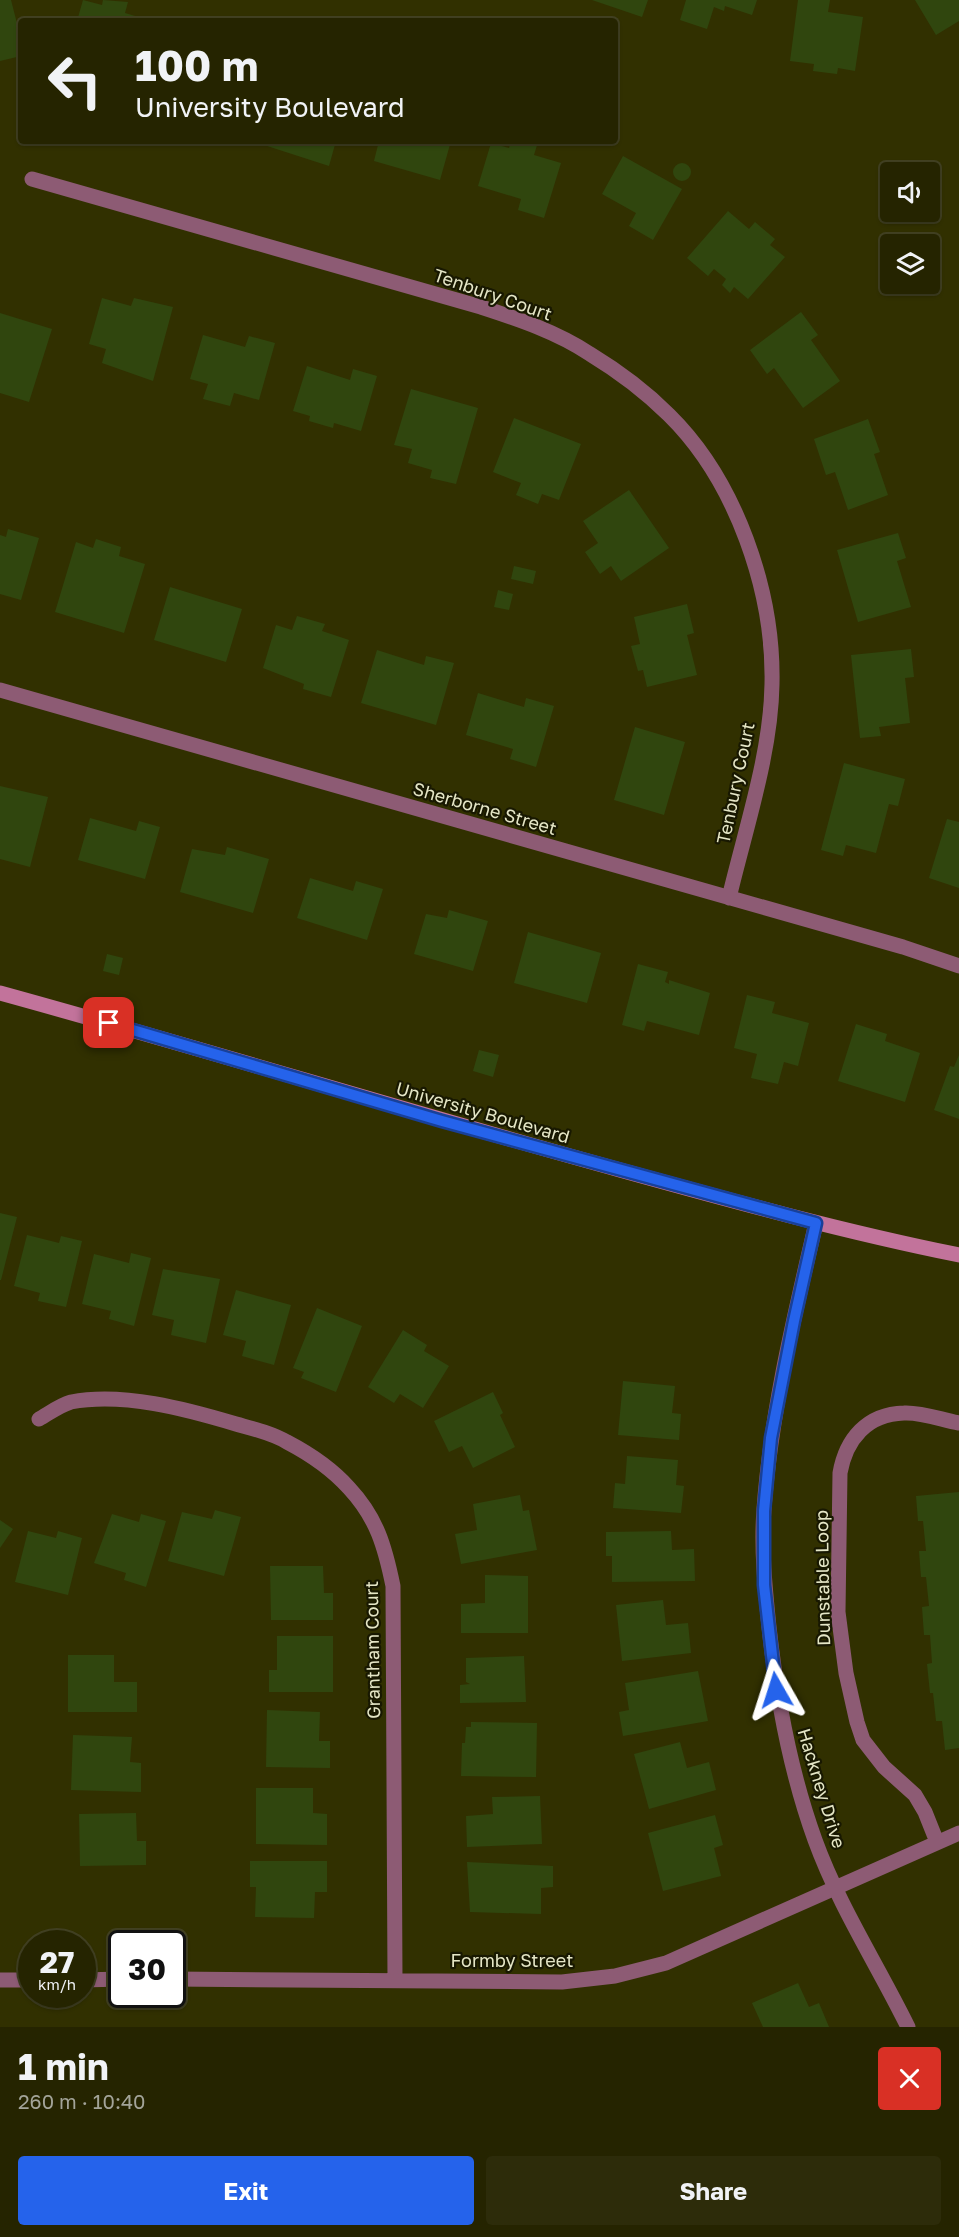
<!DOCTYPE html>
<meta charset="utf-8">
<style>
body{margin:0;font-family:"Golos Text",sans-serif;background:#2d2c0a;color:#f1f3f6;height:100vh;display:flex;flex-direction:column;font-size:22px;white-space:nowrap}
*{box-sizing:border-box;margin:0}
p{font-size:20px;color:#a3a499}
.icon{flex:none;width:33px;height:33px;fill:none;stroke:currentColor;stroke-width:2;stroke-linecap:round;stroke-linejoin:round}
.map{position:relative;height:2027px;overflow:hidden}
.sheet{display:flex;flex-direction:column;background:#252400;flex:1}
.sheet>*{flex:none}
.hud{position:absolute;left:18px;top:18px;width:600px;height:126px;border-radius:6px;box-shadow:0 2px 4px #0004,0 0 0 2px #424122;background:#252400;color:#f1f3f6;overflow:hidden}
.fabs{position:absolute;left:880px;top:162px;display:grid;gap:12px}
.fabs a{display:grid;place-items:center;width:60px;height:60px;border-radius:6px;background:#252400;box-shadow:0 2px 4px #0004,0 0 0 2px #424122;font-size:30px}
.speed{position:absolute;left:18px;top:1930px;display:flex;gap:12px;font-size:30px;font-weight:700;text-align:center}
.speed>*{display:grid;place-content:center;width:78px;height:78px;border-radius:50%;background:#252400;box-shadow:0 2px 4px #0004,0 0 0 2px #424122;line-height:1}
.speed small{font-size:15px;font-weight:400}
.speed .limit{border:3px solid #111;border-radius:9px;background:#fff;color:#111}
.pin{position:absolute;display:grid;place-items:center;width:51px;height:51px;color:#fff;margin:-26px;border-radius:12px;box-shadow:0 3px 9px #0006}
.me{position:absolute;width:66px;margin:-33px;rotate:354deg;stroke-linejoin:round;filter:drop-shadow(0 0 4px #0008)}
.turn{display:flex;align-items:center;gap:21px;height:126px;padding:0 18px;font-size:27px}
.turn .icon{width:78px;height:78px;stroke-width:2.5}
.turn b{display:block;font-size:42px;line-height:51px}
.round{display:grid;place-items:center;flex:none;width:63px;height:63px;border-radius:6px;background:#2d2c0a}
.headline{display:flex;align-items:center;justify-content:space-between;height:102px;padding:0 18px}
h1{font-size:36px;font-weight:700;line-height:45px}
.action{display:flex;gap:12px;margin-top:auto;padding:12px 18px}
.action a{flex:1;height:69px;border-radius:6px;background:#2563eb;color:#fff;font-size:24px;font-weight:700;line-height:69px;text-align:center}
.action a+a{background:#2d2c0a;color:#f1f3f6}
.map>svg:first-child{display:block}
.building{fill:#30460e}
.lines{fill:none;stroke-linecap:round;stroke-linejoin:round}
.street{stroke:#8d5b74;stroke-width:15}
.secondary{stroke:#c2739b;stroke-width:15}
.route-casing{stroke:#184099;stroke-width:15}
.route{stroke:#2563eb;stroke-width:10}
.labels{text-anchor:middle;dominant-baseline:central;stroke-width:4.5;stroke-linejoin:round;paint-order:stroke}
.street-label{font-size:18px;fill:#e5e6c6;stroke:#181801}
</style>
<div class="map">
<svg width="959" height="2027" viewBox="0 0 959 2027">
<rect width="100%" height="100%" fill="#313000"/>
<path class="building" d="M 0,0 L 11,0 L 21,39 L 21,56 L 0,61 Z
M 83,0 L 102,5 L 103,0 L 128,2 L 125,13 L 152,21 L 77,21 Z
M 592,0 L 648,0 L 642,17 Z
M 686,0 L 757,0 L 752,15 L 725,6 L 724,11 L 714,7 L 707,29 L 680,20 Z
M 798,0 L 830,0 L 828,12 L 863,17 L 855,71 L 838,68 L 837,74 L 813,71 L 814,64 L 790,61 Z
M 915,0 L 959,0 L 959,21 L 936,35 Z
M 266,141 L 336,141 L 329,166 L 264,145 Z
M 379,141 L 451,141 L 440,180 L 374,161 Z
M 511,141 L 538,142 L 534,155 L 561,163 L 544,218 L 518,210 L 521,199 L 478,186 L 491,143 L 509,148 Z
M 623,156 L 682,189 L 653,240 L 629,226 L 636,213 L 602,194 Z
M673 172a9 9 0 1 1 18 0a9 9 0 1 1-18 0Z
M 728,211 L 749,229 L 755,222 L 775,239 L 770,245 L 785,257 L 748,299 L 734,287 L 730,293 L 722,285 L 726,279 L 714,269 L 708,276 L 687,258 Z
M 102,298 L 131,306 L 134,298 L 173,307 L 153,381 L 102,363 L 106,349 L 89,344 Z
M 801,312 L 818,335 L 811,340 L 840,381 L 803,408 L 774,368 L 767,374 L 750,350 Z
M 0,313 L 52,329 L 29,402 L 0,393 Z
M 203,335 L 245,347 L 249,336 L 275,343 L 259,400 L 234,393 L 230,406 L 203,399 L 208,384 L 190,379 Z
M 307,366 L 350,380 L 353,369 L 377,376 L 361,431 L 334,423 L 333,428 L 309,421 L 310,416 L 293,411 Z
M 411,389 L 478,408 L 456,484 L 430,478 L 432,470 L 408,463 L 412,449 L 394,445 Z
M 514,418 L 581,444 L 559,500 L 542,494 L 538,504 L 516,495 L 521,483 L 493,472 Z
M 868,419 L 880,452 L 874,454 L 888,495 L 848,510 L 835,472 L 826,475 L 814,439 Z
M 629,490 L 669,548 L 621,581 L 611,566 L 600,574 L 585,552 L 598,543 L 583,521 Z
M 8,529 L 39,538 L 21,600 L 0,594 L 0,535 L 6,537 Z
M 898,533 L 906,558 L 897,561 L 911,607 L 858,622 L 837,550 Z
M 96,539 L 121,547 L 119,556 L 145,564 L 124,633 L 55,612 L 76,542 L 93,548 Z
M 514,566 L 536,571 L 533,584 L 511,579 Z
M 170,587 L 242,609 L 226,662 L 154,640 Z
M 498,590 L 513,594 L 509,610 L 494,607 Z
M 687,604 L 694,633 L 687,635 L 697,675 L 647,687 L 643,670 L 638,671 L 631,646 L 640,644 L 634,617 Z
M 297,616 L 325,624 L 322,631 L 349,640 L 331,697 L 303,689 L 304,684 L 263,668 L 276,625 L 292,630 Z
M 911,649 L 914,677 L 905,678 L 910,723 L 879,727 L 881,736 L 860,738 L 851,655 Z
M 377,650 L 424,665 L 426,656 L 454,663 L 436,725 L 361,703 Z
M 478,693 L 524,707 L 526,698 L 554,706 L 536,767 L 510,759 L 513,749 L 466,735 Z
M 635,727 L 685,742 L 664,815 L 614,800 Z
M 844,763 L 905,779 L 898,806 L 889,804 L 876,853 L 846,845 L 843,856 L 821,850 Z
M 0,786 L 48,797 L 30,867 L 0,859 Z
M 90,818 L 136,831 L 139,821 L 160,827 L 145,879 L 78,860 Z
M 947,819 L 959,822 L 959,888 L 929,878 Z
M 227,847 L 269,859 L 253,913 L 180,892 L 192,849 L 225,855 Z
M 310,878 L 353,891 L 356,881 L 383,889 L 367,940 L 297,918 Z
M 449,910 L 488,921 L 473,971 L 414,954 L 426,914 L 447,918 Z
M 528,932 L 601,953 L 587,1003 L 514,983 Z
M 107,954 L 123,958 L 119,975 L 103,971 Z
M 638,964 L 668,972 L 665,982 L 669,984 L 669,980 L 710,993 L 699,1035 L 647,1021 L 644,1031 L 622,1025 Z
M 747,995 L 775,1002 L 772,1013 L 809,1023 L 798,1066 L 784,1062 L 778,1084 L 751,1078 L 757,1054 L 734,1048 Z
M 856,1024 L 887,1034 L 885,1041 L 920,1053 L 905,1102 L 838,1081 Z
M 479,1050 L 499,1055 L 493,1077 L 473,1071 Z
M 959,1055 L 959,1119 L 934,1110 L 950,1066 L 954,1067 Z
M 0,1213 L 17,1217 L 1,1280 L 0,1280 Z
M 27,1235 L 59,1243 L 61,1236 L 82,1241 L 66,1307 L 38,1301 L 40,1293 L 14,1286 Z
M 131,1253 L 151,1258 L 134,1326 L 109,1319 L 111,1311 L 82,1304 L 94,1254 L 129,1263 Z
M 163,1269 L 220,1279 L 206,1343 L 171,1335 L 174,1320 L 152,1315 Z
M 236,1290 L 291,1305 L 274,1365 L 242,1356 L 246,1341 L 223,1335 Z
M 317,1308 L 362,1326 L 336,1392 L 301,1378 L 304,1372 L 293,1368 Z
M 403,1330 L 427,1345 L 424,1351 L 449,1366 L 423,1408 L 400,1394 L 394,1403 L 368,1387 Z
M 623,1381 L 675,1386 L 672,1413 L 681,1414 L 679,1440 L 618,1435 Z
M 493,1392 L 503,1413 L 500,1415 L 515,1447 L 473,1468 L 462,1446 L 449,1452 L 434,1421 Z
M 627,1456 L 678,1460 L 676,1485 L 684,1486 L 681,1513 L 613,1508 L 615,1483 L 625,1484 Z
M 959,1492 L 959,1748 L 945,1750 L 942,1721 L 936,1721 L 933,1693 L 930,1693 L 927,1664 L 932,1663 L 930,1635 L 924,1635 L 922,1607 L 929,1606 L 926,1577 L 921,1577 L 919,1551 L 926,1551 L 923,1521 L 918,1521 L 916,1496 Z
M 520,1495 L 523,1511 L 529,1510 L 537,1550 L 461,1564 L 455,1534 L 477,1530 L 473,1504 Z
M 215,1510 L 241,1517 L 224,1576 L 168,1561 L 182,1512 L 212,1519 Z
M 112,1514 L 139,1522 L 141,1514 L 166,1521 L 146,1587 L 124,1580 L 126,1573 L 94,1563 Z
M 0,1520 L 13,1529 L 0,1548 Z
M 28,1531 L 56,1538 L 58,1531 L 82,1538 L 68,1595 L 15,1582 Z
M 671,1531 L 672,1550 L 694,1549 L 695,1581 L 612,1582 L 612,1556 L 606,1556 L 606,1532 Z
M 270,1566 L 323,1566 L 324,1593 L 333,1593 L 333,1620 L 271,1620 Z
M 485,1575 L 528,1576 L 528,1633 L 461,1633 L 461,1604 L 485,1603 Z
M 663,1600 L 666,1625 L 688,1623 L 691,1653 L 622,1661 L 616,1605 Z
M 277,1636 L 333,1636 L 333,1692 L 269,1692 L 269,1670 L 277,1670 Z
M 68,1655 L 114,1655 L 114,1682 L 137,1682 L 137,1712 L 68,1712 Z
M 524,1656 L 526,1702 L 460,1703 L 460,1685 L 470,1684 L 466,1682 L 466,1658 Z
M 698,1671 L 708,1721 L 623,1736 L 619,1712 L 629,1710 L 625,1683 Z
M 267,1710 L 320,1712 L 319,1741 L 330,1741 L 330,1768 L 266,1767 Z
M 471,1722 L 537,1723 L 536,1777 L 461,1776 L 462,1743 L 465,1743 L 466,1727 L 471,1727 Z
M 73,1735 L 132,1737 L 130,1762 L 141,1763 L 141,1792 L 71,1790 Z
M 680,1742 L 687,1768 L 709,1762 L 716,1790 L 649,1809 L 634,1754 Z
M 256,1788 L 313,1788 L 313,1813 L 327,1814 L 327,1845 L 256,1844 Z
M 540,1796 L 542,1844 L 467,1847 L 466,1816 L 493,1814 L 492,1797 Z
M 136,1813 L 137,1841 L 146,1841 L 146,1865 L 80,1866 L 79,1814 Z
M 715,1815 L 723,1845 L 714,1848 L 721,1876 L 663,1891 L 648,1833 Z
M 250,1861 L 327,1861 L 327,1892 L 315,1892 L 314,1918 L 255,1917 L 256,1887 L 250,1887 Z
M 467,1862 L 553,1866 L 553,1887 L 541,1888 L 541,1914 L 470,1912 Z
M 798,1983 L 809,2007 L 819,2003 L 829,2027 L 763,2027 L 752,2003 Z"/>
<g class="lines">
<path class="street" d="M 32,179 L 481,307 C 518,319 557,332 590,354 C 618,371 645,391 669,415 C 736,481 774,591 772,684 C 771,754 745,830 729,898
M 0,690 L 903,947 L 959,966
M 816,1223 C 794,1317 771,1412 764,1509 C 761,1548 765,1588 769,1627 C 777,1700 790,1771 815,1840 C 839,1906 877,1964 908,2027
M 39,1419 C 48,1414 60,1405 71,1402 C 123,1392 186,1409 236,1424 C 254,1429 272,1433 287,1442 C 310,1454 332,1469 349,1488 C 377,1518 385,1547 393,1586 L 395,1979
M 937,1842 L 925,1812 L 915,1795 L 884,1767 L 863,1740 L 857,1722 L 846,1673 L 838,1612 L 840,1473 C 846,1439 867,1414 904,1413 C 922,1412 942,1420 959,1423
M 172,1979 L 562,1982 L 615,1976 L 666,1963 L 959,1833
M 0,1980 L 32,1980
M 82,1980 L 122,1979"/>
<path class="secondary" d="M 0,993 C 207,1050 413,1113 620,1170 C 732,1201 845,1232 959,1255"/>
</g>
<g class="lines">
<g class="route-casing">
<path id="route" d="M 109,1023 L 442,1121 L 816,1223 L 794,1321 L 771,1438 L 764,1511 L 764,1585 L 776,1690"/>
</g>
<use href="#route" class="route"/>
</g>
<g class="labels">
<g class="street-label">
<text transform="translate(493 294) rotate(19)">Tenbury Court</text>
<text transform="translate(735 783) rotate(-78)">Tenbury Court</text>
<text transform="translate(485 808) rotate(16)">Sherborne Street</text>
<text transform="translate(483 1112) rotate(16)">University Boulevard</text>
<text transform="translate(822 1578) rotate(-91)">Dunstable Loop</text>
<text transform="translate(372 1650) rotate(-91)">Grantham Court</text>
<text transform="translate(822 1788) rotate(73)">Hackney Drive</text>
<text x="512" y="1960">Formby Street</text>
</g>
</g>
</svg>
<div class="fabs">
<a><svg class="icon" aria-label="sound" viewBox="0 0 24 24"><path d="M4 9h4l5-4v14l-5-4H4zM17 9q2 3 0 6"/></svg></a>
<a><svg class="icon" aria-label="layers" viewBox="0 0 24 24"><path d="M12 4l9 5-9 5-9-5zM3 14l9 5 9-5"/></svg></a>
</div>
<div class="speed"><div>27<small>km/h</small></div><div class="limit">30</div></div>
<div class="pin" style="left:109px;top:1023px;background:#d93025"><svg class="icon" aria-label="arrive" viewBox="0 0 24 24"><path d="M6 21V4h12l-3 4 3 4H6"/></svg></div>
<svg class="me" style="left:776px;top:1690px" viewBox="-20 -20 40 40"><path d="M0-17L14 15 0 8-14 15z" fill="#2563eb" stroke="#fff" stroke-width="4"/></svg>
<div class="hud">
<div class="turn"><svg class="icon" aria-label="left" viewBox="0 0 24 24"><path d="M17 20v-9H6M10 6l-5 5 5 5"/></svg><div><b>100 m</b>University Boulevard</div></div>
</div>
</div>
<section class="sheet">
<div class="headline"><div><h1>1 min</h1><p>260 m · 10:40</p></div><a class="round" style="background:#d93025;color:#fff"><svg class="icon" aria-label="close" viewBox="0 0 24 24"><path d="M6 6l12 12M18 6L6 18"/></svg></a></div>
<div class="action"><a>Exit</a><a>Share</a></div>
</section>
